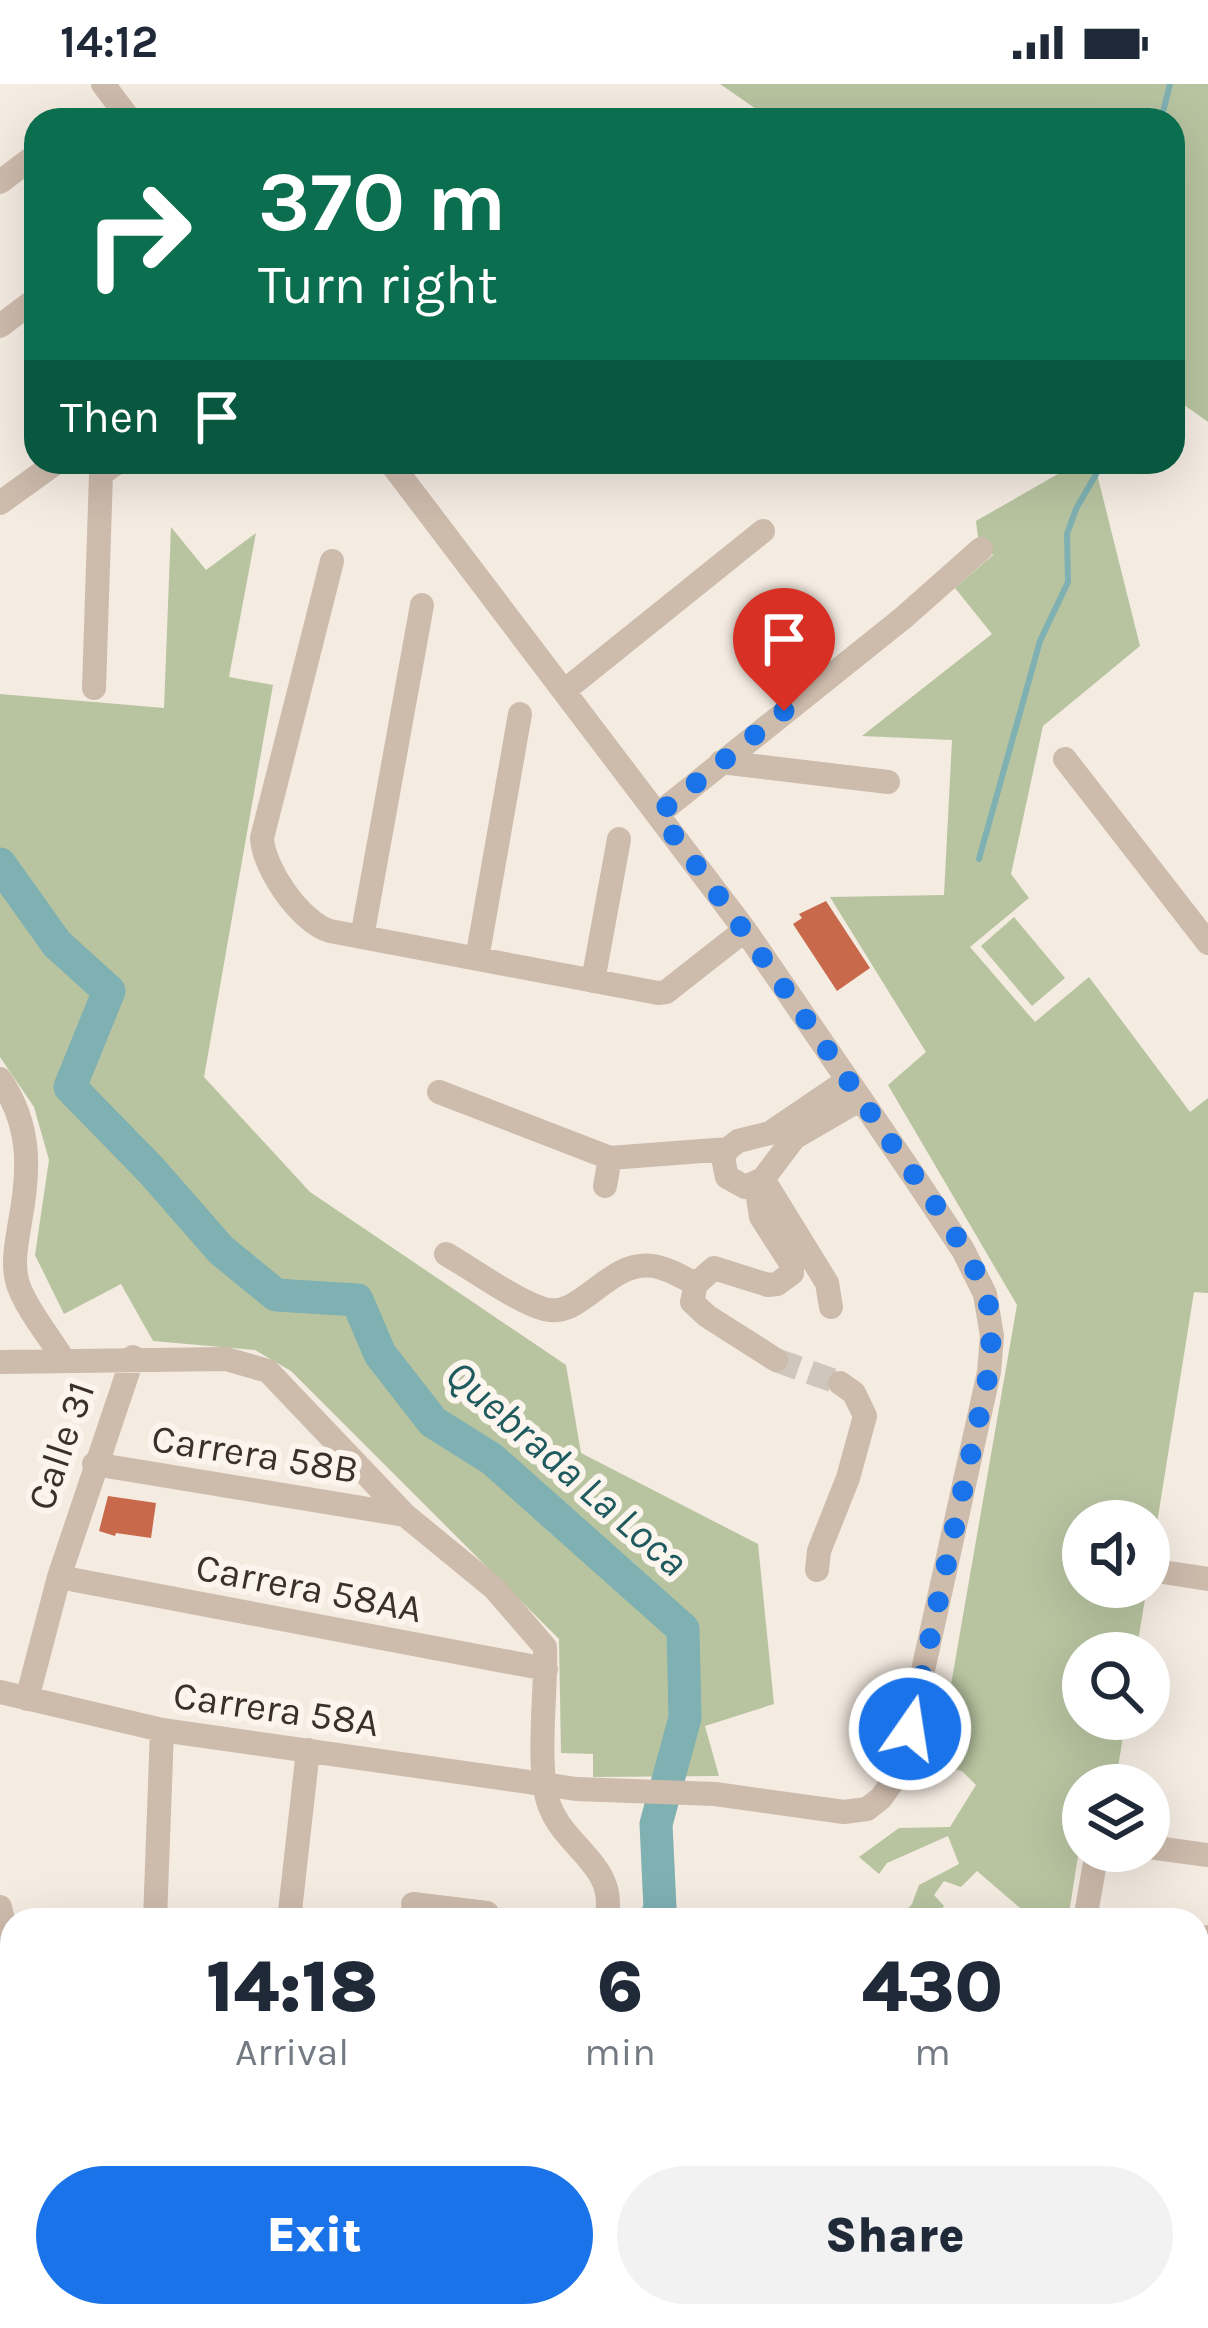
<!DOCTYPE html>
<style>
body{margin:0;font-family:Karla,sans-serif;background:#f2f2f3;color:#1f2937;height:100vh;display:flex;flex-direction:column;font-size:45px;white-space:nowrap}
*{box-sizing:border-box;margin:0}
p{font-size:39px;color:#747a83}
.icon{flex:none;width:66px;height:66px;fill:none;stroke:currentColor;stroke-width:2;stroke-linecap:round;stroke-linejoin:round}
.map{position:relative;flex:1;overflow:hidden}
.drawer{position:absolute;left:0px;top:1824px;width:1209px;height:420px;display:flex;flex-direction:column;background:#fff;border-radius:36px 36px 0 0;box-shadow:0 12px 48px #0002}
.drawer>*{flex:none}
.banner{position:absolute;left:24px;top:24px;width:1161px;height:366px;border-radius:36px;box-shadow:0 12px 48px #0002;background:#0b6e4f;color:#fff;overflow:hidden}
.fabs{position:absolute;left:1062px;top:1416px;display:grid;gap:24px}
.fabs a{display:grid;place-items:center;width:108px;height:108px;border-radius:50%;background:#fff;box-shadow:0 12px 48px #0002;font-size:60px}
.pin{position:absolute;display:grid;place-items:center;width:102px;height:102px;color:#fff;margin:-123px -51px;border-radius:50% 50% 50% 0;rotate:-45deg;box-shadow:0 0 12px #0007}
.pin .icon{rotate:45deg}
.me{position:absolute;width:132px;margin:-66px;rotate:13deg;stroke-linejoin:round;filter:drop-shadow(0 0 9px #0008)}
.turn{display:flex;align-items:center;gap:42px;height:252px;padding:0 36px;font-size:54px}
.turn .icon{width:156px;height:156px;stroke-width:2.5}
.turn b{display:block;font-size:84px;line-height:102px}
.then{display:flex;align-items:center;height:114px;padding:0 36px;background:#0003;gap:24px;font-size:45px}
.eta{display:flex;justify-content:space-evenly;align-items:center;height:204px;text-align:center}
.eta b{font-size:72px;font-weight:800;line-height:84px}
.button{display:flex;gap:24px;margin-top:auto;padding:24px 36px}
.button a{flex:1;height:138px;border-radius:72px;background:#1a73e8;color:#fff;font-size:48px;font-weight:800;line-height:138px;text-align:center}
.button a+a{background:#f2f2f3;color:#1f2937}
.status{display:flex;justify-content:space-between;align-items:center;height:84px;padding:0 60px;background:#fff;direction:ltr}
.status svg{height:33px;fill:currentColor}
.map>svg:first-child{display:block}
.green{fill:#b8c4a0}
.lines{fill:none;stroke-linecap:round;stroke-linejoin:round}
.stream{stroke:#7fb0b2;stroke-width:6}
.river{stroke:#7fb0b2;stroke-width:33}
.building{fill:#c8694b}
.minor-tunnel{stroke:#cfc6bd;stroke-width:24;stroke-dasharray:24 12;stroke-linecap:butt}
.minor{stroke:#cdbbac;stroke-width:24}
.major{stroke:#7d675c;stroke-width:30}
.route{stroke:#1a73e8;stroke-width:21;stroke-dasharray:0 37.8}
.labels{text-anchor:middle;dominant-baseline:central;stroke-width:12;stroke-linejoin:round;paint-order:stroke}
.street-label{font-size:39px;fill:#3b302b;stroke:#fbf5ee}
.water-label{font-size:42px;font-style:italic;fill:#1f5a5e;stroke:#fbf5ee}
</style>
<div class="status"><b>14:12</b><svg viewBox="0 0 49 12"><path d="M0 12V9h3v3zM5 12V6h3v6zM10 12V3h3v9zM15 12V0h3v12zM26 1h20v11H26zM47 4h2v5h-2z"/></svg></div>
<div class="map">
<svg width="1208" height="2244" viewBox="0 0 1208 2244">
<rect width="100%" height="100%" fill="#f4ebe1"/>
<path class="green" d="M 720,0 L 1208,0 L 1208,338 L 1173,313 L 1173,36 L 772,36 Z
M 1079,378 L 1094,378 L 1140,562 L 1043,642 L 1011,790 L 1029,814 L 970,863 L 1035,938 L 1089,893 L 1190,1028 L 1208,1014 L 1208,1209 L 1194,1208 L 1149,1489 L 1149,1437 L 1083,1437 L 1083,1503 L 1147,1503 L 1136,1569 L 1083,1569 L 1083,1635 L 1126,1635 L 1115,1701 L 1083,1701 L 1083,1740 L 1068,1836 L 1034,1836 L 977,1787 L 961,1803 L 944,1797 L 934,1811 L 944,1822 L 932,1836 L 897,1836 L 912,1820 L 919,1801 L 959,1780 L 948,1752 L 887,1779 L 879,1790 L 859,1773 L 899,1744 L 950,1743 L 976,1701 L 962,1687 L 937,1681 L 1017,1221 L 888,1001 L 926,968 L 830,813 L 944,811 L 952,656 L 862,652 L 992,550 L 955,504 L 993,471 L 978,453 L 976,437 Z
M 171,443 L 206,486 L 256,449 L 229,593 L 273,601 L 204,993 L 310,1108 L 566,1281 L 581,1369 L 758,1460 L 774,1620 L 705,1642 L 719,1692 L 593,1693 L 593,1670 L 561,1669 L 559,1555 L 291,1287 L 255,1266 L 153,1257 L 121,1200 L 64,1230 L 35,1171 L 49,1076 L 34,1023 L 0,973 L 0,610 L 164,624 Z
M 1014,833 L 1065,894 L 1032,922 L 981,862 Z
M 804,2232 L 1085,2232 L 1177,2244 L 808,2244 Z"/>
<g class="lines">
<path class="stream" d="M 1161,36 L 1170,0
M 1173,238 L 1176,256 L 1173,261
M 979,775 L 1040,557 L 1068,498 L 1067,450 L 1076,425 L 1103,378"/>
<path class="river" d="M 0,780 L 57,860 L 109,907 L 70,1003 L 151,1086 L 221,1166 L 276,1211 L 357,1216 L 380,1270 L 433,1338 L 492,1375 L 683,1545 L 685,1634 L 656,1740 L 660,1824 L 655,1836
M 561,2232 L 563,2244"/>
</g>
<path class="building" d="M 826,817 L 870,884 L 837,907 L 793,840 L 802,834 L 799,830 Z
M 108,1412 L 156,1419 L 151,1454 L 116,1449 L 115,1452 L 99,1447 Z"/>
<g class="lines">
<path class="minor-tunnel" d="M 776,1276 L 840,1299"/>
<path class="minor" d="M 103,0 L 130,36
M 0,98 L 36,71
M 0,242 L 36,215
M 0,419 L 57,378
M 332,477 L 262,754 C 263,784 301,839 330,847 L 658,909 L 666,908 L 745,846
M 94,604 L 101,390 L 118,378
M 564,607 L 763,447
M 1065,675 L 1208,859
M 721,678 L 888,698
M 658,730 L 903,534 L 981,465
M 362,853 L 422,521
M 477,875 L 520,630
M 593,897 L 619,755
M 0,995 C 31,1041 30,1084 20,1138 C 17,1158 11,1182 19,1203 C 28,1227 49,1252 63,1275
M 848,996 L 770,1049 L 738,1057 L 728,1065 L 723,1074 L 727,1093 L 745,1103 L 763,1095 L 794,1054 L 861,1015
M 439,1008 L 610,1074 L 728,1065
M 763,1095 L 827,1199 L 831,1223
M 756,1101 L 761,1133 L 792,1181 L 792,1189 L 777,1200 L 768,1201 L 714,1184 L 696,1200 L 692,1218 L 707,1232 L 776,1276
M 605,1102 L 610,1074
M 446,1170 C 472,1185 518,1218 544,1225 C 582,1236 608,1175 653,1182 C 667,1184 682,1193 696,1200
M 0,1278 L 226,1275 L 268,1287 L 405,1431 L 494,1504 L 545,1563 C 547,1606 535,1686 550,1723 C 567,1766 619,1782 606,1836
M 94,1380 L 405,1431
M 817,1486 L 819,1467 L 848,1394 L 865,1332 L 854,1309 L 840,1299
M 1156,1487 L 1208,1495
M 59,1493 L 546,1585
M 0,1608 L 162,1646 L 515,1696 L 576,1705 L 715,1710 L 844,1728 L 867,1725 L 881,1714 L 896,1693 L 910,1645 L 989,1288 L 992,1252 L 985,1210 L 963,1166 L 919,1100 L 745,846 L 390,378
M 27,1615 L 59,1493 L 133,1273
M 1149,1763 L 1208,1771
M 413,1820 L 487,1829
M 0,1823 L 12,1873
M 155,1836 L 162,1646
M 289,1836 L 308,1666
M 1085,1836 L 1097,1767
M 1197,1920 L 1208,1853
M 1197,2093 L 1208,2105
M 274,2232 L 274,2244
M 405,2232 L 406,2244"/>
<path class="major" d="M 0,2022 L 12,2024
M 1197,2170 L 1208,2172
M 0,2194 L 12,2072
M 510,2232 L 511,2244
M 133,2244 L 134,2232"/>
</g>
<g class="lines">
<path class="route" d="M 784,627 L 658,730 C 735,832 808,938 881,1044 C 916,1096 960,1148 984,1206 C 994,1231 991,1262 989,1288 L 910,1645"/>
</g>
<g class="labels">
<g class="street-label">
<text transform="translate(61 1362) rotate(-71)">Calle 31</text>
<text transform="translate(255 1370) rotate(9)">Carrera 58B</text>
<text transform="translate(309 1504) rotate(11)">Carrera 58AA</text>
<text transform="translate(276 1625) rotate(8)">Carrera 58A</text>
</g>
<g class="water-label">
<text transform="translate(567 1384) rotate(41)">Quebrada La Loca</text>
</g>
</g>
</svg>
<div class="fabs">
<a><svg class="icon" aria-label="sound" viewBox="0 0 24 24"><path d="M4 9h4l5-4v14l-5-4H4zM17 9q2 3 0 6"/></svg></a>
<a><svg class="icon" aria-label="search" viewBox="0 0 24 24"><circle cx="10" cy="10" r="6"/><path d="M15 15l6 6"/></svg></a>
<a><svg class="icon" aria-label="layers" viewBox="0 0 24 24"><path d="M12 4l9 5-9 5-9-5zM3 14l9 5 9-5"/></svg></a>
</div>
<div class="pin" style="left:784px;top:627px;background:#d93025"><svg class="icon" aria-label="arrive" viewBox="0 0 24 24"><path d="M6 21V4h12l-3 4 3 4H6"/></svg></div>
<svg class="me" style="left:910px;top:1645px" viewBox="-20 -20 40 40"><circle r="17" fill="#1a73e8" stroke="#fff" stroke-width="3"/><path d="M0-11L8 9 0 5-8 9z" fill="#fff"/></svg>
<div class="banner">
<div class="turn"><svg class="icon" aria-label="right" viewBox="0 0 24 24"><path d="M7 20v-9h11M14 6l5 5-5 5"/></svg><div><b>370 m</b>Turn right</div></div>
<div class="then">Then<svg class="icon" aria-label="arrive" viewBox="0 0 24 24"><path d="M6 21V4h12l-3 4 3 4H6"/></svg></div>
</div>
<section class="drawer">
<div class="eta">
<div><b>14:18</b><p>Arrival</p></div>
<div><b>6</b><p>min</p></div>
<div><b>430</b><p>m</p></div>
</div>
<div class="button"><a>Exit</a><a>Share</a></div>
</section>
</div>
